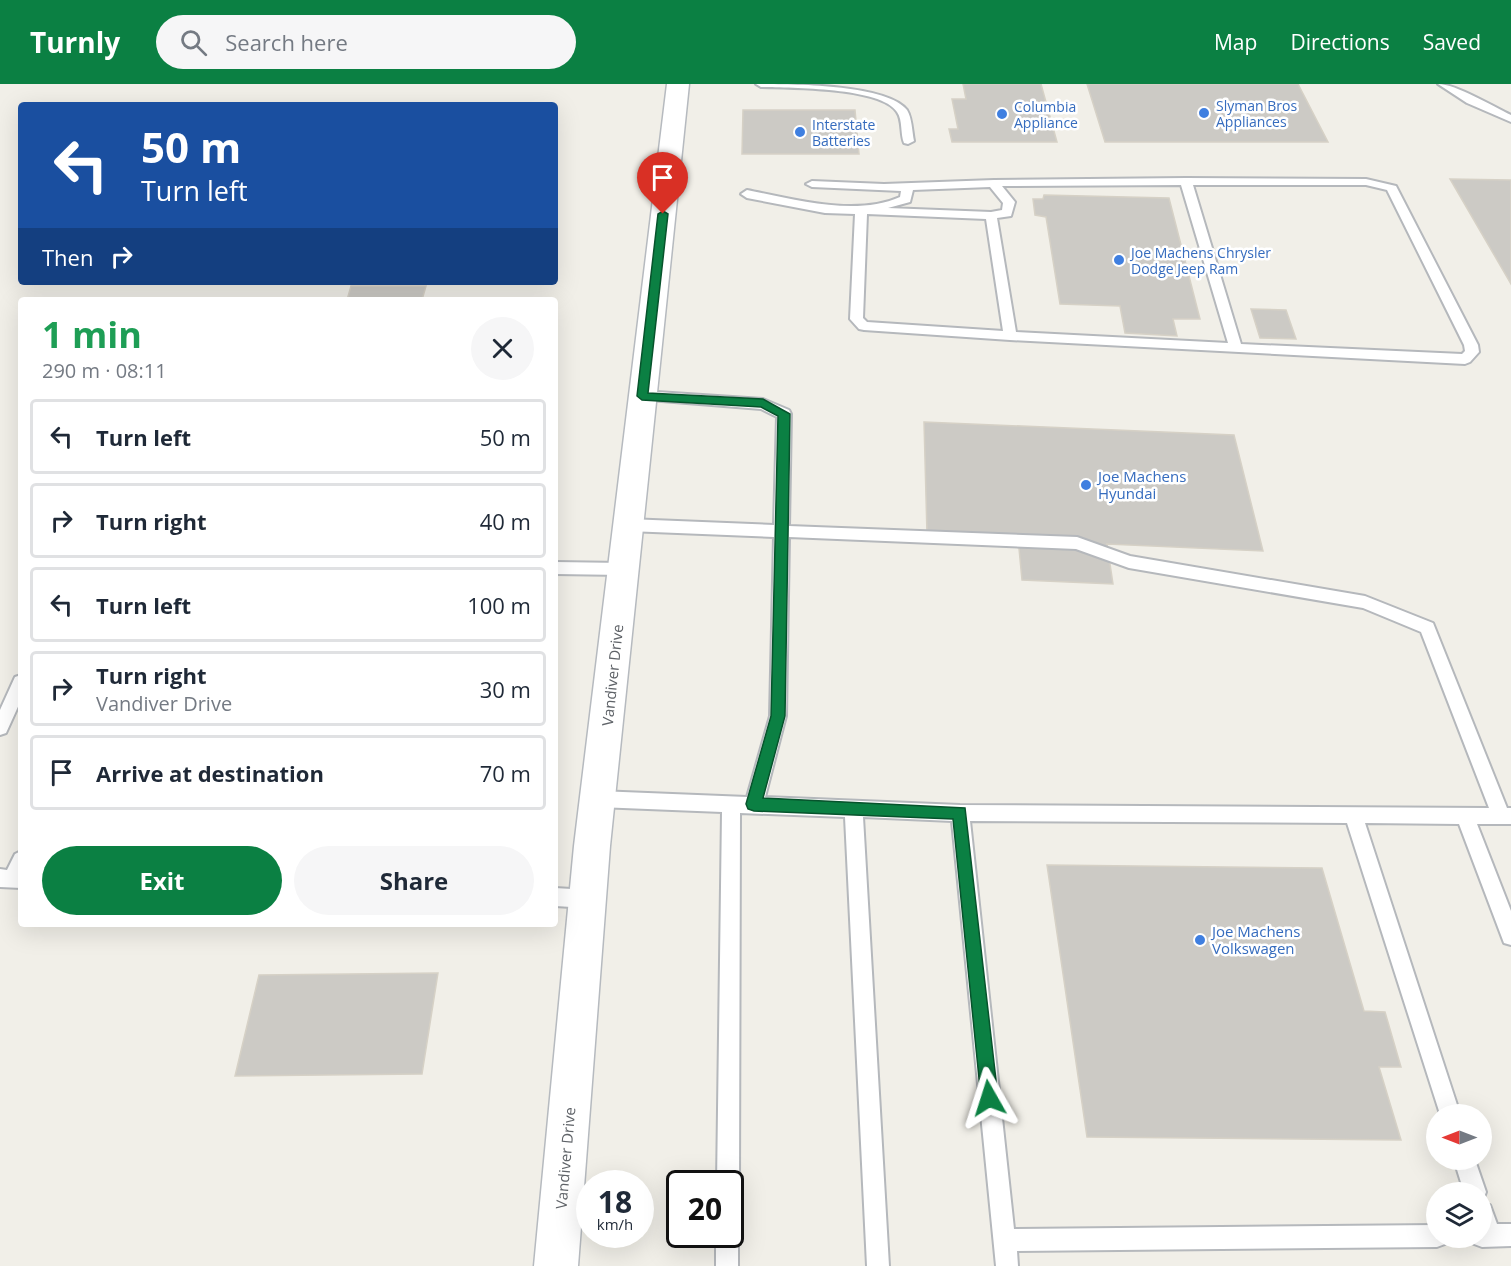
<!DOCTYPE html>
<meta charset="utf-8">
<style>
body{margin:0;font-family:"Open Sans",sans-serif;background:#f6f6f7;color:#1f2937;height:100vh;display:flex;flex-direction:column;font-size:22px;white-space:nowrap}
*{box-sizing:border-box;margin:0}
p{font-size:20px;color:#747a83}
.icon{flex:none;width:33px;height:33px;fill:none;stroke:currentColor;stroke-width:2;stroke-linecap:round;stroke-linejoin:round}
.map{position:relative;flex:1;overflow:hidden}
.drawer{position:absolute;left:18px;top:213px;width:540px;height:630px;display:flex;flex-direction:column;background:#fff;border-radius:6px;box-shadow:0 6px 24px #0002}
.drawer>*{flex:none}
.banner{position:absolute;left:18px;top:18px;width:540px;height:183px;border-radius:6px;box-shadow:0 6px 24px #0002;background:#1a4fa0;color:#fff;overflow:hidden}
.needle{width:39px;rotate:270deg}
.tools{position:absolute;left:1426px;top:1020px;display:grid;gap:12px}
.tools a{display:grid;place-items:center;width:66px;height:66px;border-radius:50%;background:#fff;box-shadow:0 6px 24px #0002;font-size:30px}
.speed{position:absolute;left:576px;top:1086px;display:flex;gap:12px;font-size:30px;font-weight:700;text-align:center}
.speed>*{display:grid;place-content:center;width:78px;height:78px;border-radius:50%;background:#fff;box-shadow:0 6px 24px #0002;line-height:1}
.speed small{font-size:15px;font-weight:400}
.speed .limit{border:3px solid #111;border-radius:9px;background:#fff;color:#111}
.pin{position:absolute;display:grid;place-items:center;width:51px;height:51px;color:#fff;margin:-62px -26px;border-radius:50% 50% 50% 0;rotate:-45deg;box-shadow:0 0 6px #0007}
.pin .icon{rotate:45deg}
.me{position:absolute;width:66px;margin:-33px;rotate:354deg;stroke-linejoin:round;filter:drop-shadow(0 0 4px #0008)}
.turn{display:flex;align-items:center;gap:21px;height:126px;padding:0 24px;font-size:27px}
.turn .icon{width:78px;height:78px;stroke-width:2.5}
.turn b{display:block;font-size:42px;line-height:51px}
.then{display:flex;align-items:center;height:57px;padding:0 24px;background:#0003;gap:12px;font-size:22px}
.round{display:grid;place-items:center;flex:none;width:63px;height:63px;border-radius:32px;background:#f6f6f7}
.summary{display:flex;align-items:center;justify-content:space-between;height:102px;padding:0 24px}
h1{font-size:36px;font-weight:700;line-height:45px;color:#1e9e55}
.action{display:flex;gap:12px;margin-top:auto;padding:12px 24px}
.action a{flex:1;height:69px;border-radius:36px;background:#0b8043;color:#fff;font-size:24px;font-weight:700;line-height:69px;text-align:center}
.action a+a{background:#f6f6f7;color:#1f2937}
ul{padding:0;list-style:none}
li{display:flex;align-items:center;gap:18px;height:75px;margin:0 12px 9px;padding:0 12px;border:3px solid #e0e1e3;border-radius:6px}
li div{flex:1}
li b{display:block;font-size:22px}
li em{font-style:normal}
header{display:flex;align-items:center;gap:36px;box-sizing:border-box;height:84px;padding:0 30px;background:#0b8043;color:#fff}
header strong{font-size:28px}
nav{display:flex;gap:33px;margin-inline-start:auto;font-size:21px}
.search{width:420px;height:54px;background:#f6f6f7;display:flex;align-items:center;gap:15px;box-sizing:border-box;padding:0 21px;border-radius:33px;color:#747a83;font-size:22px}
.map>svg:first-child{display:block}
.building{fill:#cccac5;stroke:#d6d1c6;stroke-width:1.5}
.lines{fill:none;stroke-linecap:round;stroke-linejoin:round}
.lane-casing{stroke:#b5b8bc;stroke-width:4}
.secondary-casing{stroke:#b6babf;stroke-width:3}
.lane{fill:#fff;fill-rule:evenodd}
.secondary{fill:#fff;fill-rule:evenodd}
.route{fill:#0b8043;stroke:#07532c;stroke-width:1.5}
.shop-dot{fill:#3f7fe0;stroke:#fff;stroke-width:2}
.labels{text-anchor:middle;dominant-baseline:central;stroke-width:5;stroke-linejoin:round;paint-order:stroke}
.far-shop-label{font-size:14px;fill:#366cbe;stroke:#fff;text-anchor:start}
.shop-label{font-size:15px;fill:#366cbe;stroke:#fff;text-anchor:start}
.street-label{font-size:15px;fill:#5f6368;stroke:#fff}
</style>
<header>
<strong>Turnly</strong>
<div class="search"><svg class="icon" aria-label="search" viewBox="0 0 24 24"><circle cx="10" cy="10" r="6"/><path d="M15 15l6 6"/></svg>Search here</div>
<nav><a>Map</a><a>Directions</a><a>Saved</a></nav>
</header>
<div class="map">
<svg width="1511" height="1182" viewBox="0 0 1511 1182">
<rect width="100%" height="100%" fill="#f1efe8"/>
<path class="building" d="M 963,0 L 1041,0 L 1057,58 L 952,58 L 949,45 L 958,45 L 952,15 L 966,15 Z
M 1087,0 L 1298,0 L 1328,58 L 1105,58 Z
M 743,26 L 855,26 L 859,70 L 742,70 Z
M 1450,95 L 1511,96 L 1511,200 Z
M 1044,111 L 1169,114 L 1200,235 L 1173,235 L 1177,252 L 1125,249 L 1120,222 L 1060,220 L 1046,133 L 1035,131 L 1033,115 L 1043,115 Z
M 351,202 L 426,202 L 422,216 L 347,216 Z
M 1251,225 L 1286,226 L 1296,255 L 1260,254 Z
M 924,338 L 1234,351 L 1263,467 L 1107,460 L 1113,500 L 1022,496 L 1018,454 L 927,450 Z
M 1047,781 L 1322,784 L 1364,927 L 1385,928 L 1401,983 L 1379,983 L 1401,1056 L 1087,1053 Z
M 438,889 L 422,990 L 235,992 L 259,891 Z"/>
<g class="lines">
<g class="lane-casing">
<path id="lane" d="M 756,0 C 789,0 887,0 907,26 C 912,34 912,47 914,57 L 908,60 L 904,59 C 900,50 903,36 897,28 C 881,3 789,4 761,3 Z
M 1438,0 C 1456,0 1492,22 1511,31 L 1511,38 L 1467,19 Z
M 1186,94 L 1366,95 L 1396,102 L 1478,261 L 1479,268 L 1470,278 L 1465,280 L 1010,256 L 864,246 L 859,245 L 850,235 L 855,130 L 825,129 L 747,114 L 741,110 L 747,106 C 794,115 855,133 900,113 L 901,107 L 812,103 L 806,100 L 812,97 L 884,100 L 994,96 ZM 1181,101 L 1228,259 L 1016,248 L 997,134 L 1011,132 L 1015,118 L 1002,102 ZM 1193,101 L 1366,101 L 1387,106 L 1464,261 L 1465,267 L 1462,270 L 1241,260 ZM 990,103 L 1003,119 L 1002,126 L 991,128 L 888,124 L 910,118 L 913,106 ZM 867,130 L 986,135 L 1003,247 L 867,238 L 863,234 Z
M 642,307 L 763,315 L 789,326 L 791,330 L 789,442 L 1077,453 L 1130,472 L 1365,512 L 1433,539 L 1507,724 L 1511,724 L 1511,740 L 1477,740 L 1511,827 L 1511,861 L 1504,859 L 1459,740 L 1365,739 L 1460,1030 L 1440,1030 L 1347,739 L 970,737 L 1014,1145 L 1437,1141 L 1437,1154 L 1447,1154 L 1445,1160 L 1437,1163 L 1017,1167 L 1018,1182 L 996,1182 L 952,737 L 863,733 L 889,1182 L 867,1182 L 845,733 L 740,729 L 739,1100 L 736,1108 L 730,1110 L 730,1100 L 717,1100 L 722,728 L 598,723 L 592,721 L 589,715 L 592,709 L 598,707 L 747,713 L 770,632 L 774,453 L 628,447 L 623,445 L 620,441 L 623,437 L 628,435 L 774,441 L 777,333 L 761,325 L 637,315 L 635,312 L 637,309 ZM 789,453 L 1076,465 L 1129,484 L 1363,524 L 1421,548 L 1489,724 L 960,721 L 765,713 L 786,632 Z
M 555,478 L 623,479 L 628,481 L 631,485 L 628,489 L 623,491 L 555,490 Z
M 21,591 L 21,616 L 6,649 L 0,651 L 0,626 L 15,593 Z
M 21,767 L 21,804 L 0,803 L 0,785 L 7,786 L 15,770 Z
M 555,804 L 588,806 L 595,809 L 597,815 L 595,821 L 588,824 L 555,822 Z
M 1454,1076 L 1475,1076 L 1486,1108 L 1483,1116 L 1482,1108 L 1464,1108 Z
M 1482,1118 L 1490,1121 L 1497,1140 L 1511,1140 L 1511,1162 L 1482,1163 L 1474,1160 L 1472,1154 L 1482,1154 Z
M 730,1140 L 735,1142 L 738,1150 L 738,1182 L 716,1182 L 716,1150 L 730,1150 Z"/>
</g>
<g class="secondary-casing">
<path id="secondary" d="M 667,0 L 689,0 L 610,762 L 578,1182 L 534,1182 L 574,762 Z"/>
</g>
<use href="#lane" class="lane"/>
<use href="#secondary" class="secondary"/>
</g>
<path class="route" d="M 663,127 L 668,130 L 648,309 L 763,315 L 790,330 L 785,632 L 763,714 L 965,724 L 998,1014 L 995,1020 L 989,1022 L 983,1020 L 981,1014 L 953,735 L 754,727 L 748,725 L 746,720 L 771,632 L 778,332 L 761,323 L 642,316 L 637,312 L 658,130 Z"/>
<g class="shop-dot">
<circle cx="1204" cy="29" r="6"/>
<circle cx="1002" cy="30" r="6"/>
<circle cx="800" cy="48" r="6"/>
<circle cx="1119" cy="176" r="6"/>
<circle cx="1086" cy="401" r="6"/>
<circle cx="1200" cy="856" r="6"/>
</g>
<g class="labels">
<g class="far-shop-label">
<text x="1216" y="21">Slyman Bros<tspan x="1216" dy="16">Appliances</tspan></text>
<text x="1014" y="22">Columbia<tspan x="1014" dy="16">Appliance</tspan></text>
<text x="812" y="40">Interstate<tspan x="812" dy="16">Batteries</tspan></text>
<text x="1131" y="168">Joe Machens Chrysler<tspan x="1131" dy="16">Dodge Jeep Ram</tspan></text>
</g>
<g class="shop-label">
<text x="1098" y="392">Joe Machens<tspan x="1098" dy="17">Hyundai</tspan></text>
<text x="1212" y="847">Joe Machens<tspan x="1212" dy="17">Volkswagen</tspan></text>
</g>
<g class="street-label">
<text transform="translate(612 591) rotate(-84)">Vandiver Drive</text>
<text transform="translate(565 1074) rotate(-85)">Vandiver Drive</text>
</g>
</g>
</svg>
<div class="tools">
<a><svg class="needle" viewBox="-14 -14 28 28"><path d="M0-13l5 13h-10z" fill="#e53935"/><path d="M0 13l5-13h-10z" fill="#747a83"/></svg></a>
<a><svg class="icon" aria-label="layers" viewBox="0 0 24 24"><path d="M12 4l9 5-9 5-9-5zM3 14l9 5 9-5"/></svg></a>
</div>
<div class="speed"><div>18<small>km/h</small></div><div class="limit">20</div></div>
<div class="pin" style="left:663px;top:130px;background:#d93025"><svg class="icon" aria-label="arrive" viewBox="0 0 24 24"><path d="M6 21V4h12l-3 4 3 4H6"/></svg></div>
<svg class="me" style="left:989px;top:1014px" viewBox="-20 -20 40 40"><path d="M0-17L14 15 0 8-14 15z" fill="#0b8043" stroke="#fff" stroke-width="4"/></svg>
<div class="banner">
<div class="turn"><svg class="icon" aria-label="left" viewBox="0 0 24 24"><path d="M17 20v-9H6M10 6l-5 5 5 5"/></svg><div><b>50 m</b>Turn left</div></div>
<div class="then">Then<svg class="icon" aria-label="right" viewBox="0 0 24 24"><path d="M7 20v-9h11M14 6l5 5-5 5"/></svg></div>
</div>
<section class="drawer">
<div class="summary"><div><h1>1 min</h1><p>290 m · 08:11</p></div><a class="round"><svg class="icon" aria-label="close" viewBox="0 0 24 24"><path d="M6 6l12 12M18 6L6 18"/></svg></a></div>
<ul>
<li><svg class="icon" aria-label="left" viewBox="0 0 24 24"><path d="M17 20v-9H6M10 6l-5 5 5 5"/></svg><div><b>Turn left</b></div><em>50 m</em></li>
<li><svg class="icon" aria-label="right" viewBox="0 0 24 24"><path d="M7 20v-9h11M14 6l5 5-5 5"/></svg><div><b>Turn right</b></div><em>40 m</em></li>
<li><svg class="icon" aria-label="left" viewBox="0 0 24 24"><path d="M17 20v-9H6M10 6l-5 5 5 5"/></svg><div><b>Turn left</b></div><em>100 m</em></li>
<li><svg class="icon" aria-label="right" viewBox="0 0 24 24"><path d="M7 20v-9h11M14 6l5 5-5 5"/></svg><div><b>Turn right</b><p>Vandiver Drive</p></div><em>30 m</em></li>
<li><svg class="icon" aria-label="arrive" viewBox="0 0 24 24"><path d="M6 21V4h12l-3 4 3 4H6"/></svg><div><b>Arrive at destination</b></div><em>70 m</em></li>
</ul>
<div class="action"><a>Exit</a><a>Share</a></div>
</section>
</div>
